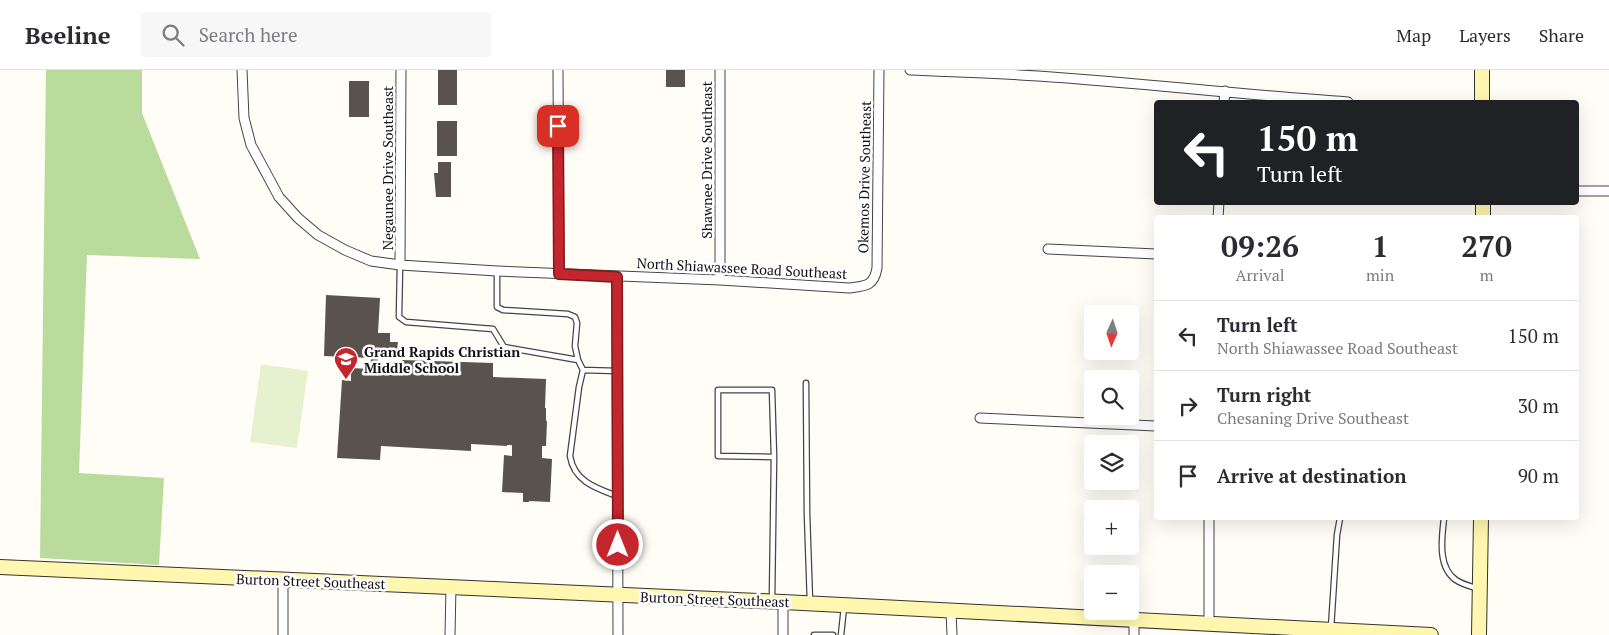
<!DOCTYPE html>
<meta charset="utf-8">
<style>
body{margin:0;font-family:"PT Serif",serif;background:#f7f7f7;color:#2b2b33;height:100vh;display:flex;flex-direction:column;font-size:19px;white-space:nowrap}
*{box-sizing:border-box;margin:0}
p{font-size:16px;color:#7c7c81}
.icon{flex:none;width:28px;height:28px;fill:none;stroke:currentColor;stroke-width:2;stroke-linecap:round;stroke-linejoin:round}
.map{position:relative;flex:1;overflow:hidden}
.drawer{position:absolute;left:1154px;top:145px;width:425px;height:305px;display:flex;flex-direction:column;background:#fff;border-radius:5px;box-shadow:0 5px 20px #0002}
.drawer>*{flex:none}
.guide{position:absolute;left:1154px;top:30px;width:425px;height:105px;border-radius:5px;box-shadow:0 5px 20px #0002;background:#202124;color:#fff;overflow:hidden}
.needle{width:32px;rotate:183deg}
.buttons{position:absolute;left:1084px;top:235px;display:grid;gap:10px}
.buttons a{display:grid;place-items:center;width:55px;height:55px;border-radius:5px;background:#fff;box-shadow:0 5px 20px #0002;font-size:25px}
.pin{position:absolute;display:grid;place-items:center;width:42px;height:42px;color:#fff;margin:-21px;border-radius:10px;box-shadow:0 2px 8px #0006}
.me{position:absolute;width:55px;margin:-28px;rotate:0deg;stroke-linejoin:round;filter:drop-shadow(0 0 4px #0008)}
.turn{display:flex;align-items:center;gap:18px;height:105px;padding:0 20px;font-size:22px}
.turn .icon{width:65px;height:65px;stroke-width:2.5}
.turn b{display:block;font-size:35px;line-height:42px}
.eta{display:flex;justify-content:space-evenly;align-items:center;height:85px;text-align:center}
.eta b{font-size:30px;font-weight:700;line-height:35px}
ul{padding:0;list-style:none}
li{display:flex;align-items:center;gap:15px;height:70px;padding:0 20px;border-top:1px solid #e1e1e2}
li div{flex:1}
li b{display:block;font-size:19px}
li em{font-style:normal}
header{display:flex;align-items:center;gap:30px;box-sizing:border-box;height:70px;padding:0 25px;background:#fff;border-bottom:1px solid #e1e1e2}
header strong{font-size:24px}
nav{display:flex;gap:28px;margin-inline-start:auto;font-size:18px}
.search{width:350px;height:45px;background:#f7f7f7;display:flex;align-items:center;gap:12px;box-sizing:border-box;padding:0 18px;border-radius:5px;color:#7c7c81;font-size:19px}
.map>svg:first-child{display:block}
.forest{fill:#b9dc9c}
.pitch{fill:#e6f2cf}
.building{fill:#5a524d}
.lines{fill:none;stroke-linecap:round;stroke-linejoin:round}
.service-casing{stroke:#444;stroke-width:7}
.minor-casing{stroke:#444;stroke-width:11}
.secondary-casing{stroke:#333;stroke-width:16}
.service{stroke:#fff;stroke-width:4.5}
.minor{stroke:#fff;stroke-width:9}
.secondary{stroke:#fff6b0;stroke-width:14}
.route-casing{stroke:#7f191e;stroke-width:12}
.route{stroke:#c4262e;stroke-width:9}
.labels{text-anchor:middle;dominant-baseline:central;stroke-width:5;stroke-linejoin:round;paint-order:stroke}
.street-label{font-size:14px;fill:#111;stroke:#fff}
.poi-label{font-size:14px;font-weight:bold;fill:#111;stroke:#fff;text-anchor:start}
</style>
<header>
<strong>Beeline</strong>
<div class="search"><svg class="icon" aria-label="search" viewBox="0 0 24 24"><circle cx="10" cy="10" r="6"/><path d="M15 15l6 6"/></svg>Search here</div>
<nav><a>Map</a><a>Layers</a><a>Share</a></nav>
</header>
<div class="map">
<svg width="1609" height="565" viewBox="0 0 1609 565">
<rect width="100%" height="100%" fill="#fffdf5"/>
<path class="forest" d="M 46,0 L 142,0 L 142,43 L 200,189 L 87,185 L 79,403 L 164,408 L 159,495 L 40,488 Z"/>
<path class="pitch" d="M 261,294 L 308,301 L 297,378 L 250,372 Z"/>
<path class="building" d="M 438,0 L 457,0 L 457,35 L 438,35 Z
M 666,0 L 685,0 L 685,17 L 666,17 Z
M 349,11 L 369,11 L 369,47 L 349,47 Z
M 437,51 L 457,51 L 457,86 L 437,86 Z
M 438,92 L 451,92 L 451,127 L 436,127 L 434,103 L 438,103 Z
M 326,225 L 380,228 L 378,263 L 390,263 L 390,272 L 398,272 L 397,279 L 391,279 L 390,288 L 378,287 L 377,297 L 395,298 L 395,297 L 401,297 L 402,290 L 493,293 L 493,307 L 546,309 L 545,338 L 546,338 L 546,351 L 547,351 L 546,376 L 542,376 L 542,388 L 552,389 L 550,432 L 529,431 L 529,432 L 523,432 L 523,423 L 502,422 L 504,385 L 512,386 L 512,375 L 507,375 L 507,376 L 471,374 L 471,381 L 381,376 L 380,390 L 337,388 L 342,310 L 351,311 L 351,298 L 370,299 L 371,288 L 324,286 Z"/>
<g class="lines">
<g class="service-casing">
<path id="service" d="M 400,195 L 399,247 L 406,252 L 493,259 L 504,277 L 578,290 L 583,300 L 579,317 L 570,386 C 574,411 595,418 617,426
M 497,201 L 497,237 L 503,240 L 568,244 L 575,247 L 577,253 L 575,276 L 578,290
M 583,300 L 617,301
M 806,313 L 807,444 L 810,532
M 1444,448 C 1442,467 1437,497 1456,510 C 1463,515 1471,516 1479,519
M 772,530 L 774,387 L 718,386 L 718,320 L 772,320 L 774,387
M 1331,558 L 1337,465 L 1340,448
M 814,565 L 833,565
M 841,565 L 844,537"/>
</g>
<g class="minor-casing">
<path id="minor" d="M 242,0 L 244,48 L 251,75 L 279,127 L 298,148 L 318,165 L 345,180 L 371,191 L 400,195 L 497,201 L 720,210 L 849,218 C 866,216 874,216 877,198 L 879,0
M 558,0 L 559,204
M 910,0 C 953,2 996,3 1038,6 C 1142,13 1244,25 1348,32
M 1224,32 L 1225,21
M 1576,121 L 1609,121
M 1218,148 L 1219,132
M 1048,179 L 1156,184
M 400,195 L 401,0
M 617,207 L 618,565
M 720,210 L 720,0
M 980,348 L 1156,356
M 1209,448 L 1209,555
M 783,532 L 783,565
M 951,541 L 952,565
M 283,565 L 283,510
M 450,565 L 451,516
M 1134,565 L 1134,550"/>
</g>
<g class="secondary-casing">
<path id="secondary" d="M 1482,0 L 1482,32
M 1483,132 L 1483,148
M 0,497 L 783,532 L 1431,565
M 1479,565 L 1481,448"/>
</g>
<use href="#service" class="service"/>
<use href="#minor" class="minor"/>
<use href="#secondary" class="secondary"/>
</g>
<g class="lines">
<g class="route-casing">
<path id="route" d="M 558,56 L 559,204 L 617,207 L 618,475"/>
</g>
<use href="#route" class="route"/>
</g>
<defs>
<g id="school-pin" transform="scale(1.25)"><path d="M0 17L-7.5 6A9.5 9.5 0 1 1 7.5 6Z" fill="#c4262e" stroke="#fff"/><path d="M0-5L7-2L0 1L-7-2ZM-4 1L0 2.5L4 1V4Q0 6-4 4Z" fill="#fff"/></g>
</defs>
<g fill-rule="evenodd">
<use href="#school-pin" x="346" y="289"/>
</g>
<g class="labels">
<g class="street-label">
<text transform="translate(706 90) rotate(-90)">Shawnee Drive Southeast</text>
<text transform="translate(387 98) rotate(-90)">Negaunee Drive Southeast</text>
<text transform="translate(864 107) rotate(-89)">Okemos Drive Southeast</text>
<text transform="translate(742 198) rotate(3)">North Shiawassee Road Southeast</text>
<text transform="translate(311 511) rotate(2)">Burton Street Southeast</text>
<text transform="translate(715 529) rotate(2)">Burton Street Southeast</text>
</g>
<g class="poi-label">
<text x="364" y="281">Grand Rapids Christian<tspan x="364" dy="16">Middle School</tspan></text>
</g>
</g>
</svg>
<div class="buttons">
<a><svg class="needle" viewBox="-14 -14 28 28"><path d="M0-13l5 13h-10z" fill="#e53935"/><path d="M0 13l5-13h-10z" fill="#7c7c81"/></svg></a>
<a><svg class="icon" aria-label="search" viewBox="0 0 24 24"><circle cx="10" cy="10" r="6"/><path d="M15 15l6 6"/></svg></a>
<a><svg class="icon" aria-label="layers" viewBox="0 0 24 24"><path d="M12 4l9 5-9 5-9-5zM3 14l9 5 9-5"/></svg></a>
<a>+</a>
<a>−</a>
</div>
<div class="pin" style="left:558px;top:56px;background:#d93025"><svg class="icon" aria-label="arrive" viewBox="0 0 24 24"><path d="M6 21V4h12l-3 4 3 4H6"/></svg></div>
<svg class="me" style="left:618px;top:475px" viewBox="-20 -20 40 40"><circle r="17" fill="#c4262e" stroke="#fff" stroke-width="3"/><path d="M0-11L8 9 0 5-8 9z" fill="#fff"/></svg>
<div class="guide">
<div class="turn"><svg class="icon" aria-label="left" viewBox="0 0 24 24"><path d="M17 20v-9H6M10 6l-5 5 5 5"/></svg><div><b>150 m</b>Turn left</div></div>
</div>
<section class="drawer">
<div class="eta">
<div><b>09:26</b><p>Arrival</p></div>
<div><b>1</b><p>min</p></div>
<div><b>270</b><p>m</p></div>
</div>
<ul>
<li><svg class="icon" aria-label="left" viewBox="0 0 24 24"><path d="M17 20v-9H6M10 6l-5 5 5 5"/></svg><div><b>Turn left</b><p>North Shiawassee Road Southeast</p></div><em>150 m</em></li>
<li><svg class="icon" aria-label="right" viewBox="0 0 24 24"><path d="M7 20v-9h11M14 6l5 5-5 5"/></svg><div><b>Turn right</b><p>Chesaning Drive Southeast</p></div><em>30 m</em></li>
<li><svg class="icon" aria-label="arrive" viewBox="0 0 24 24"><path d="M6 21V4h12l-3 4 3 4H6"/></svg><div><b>Arrive at destination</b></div><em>90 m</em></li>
</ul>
</section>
</div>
